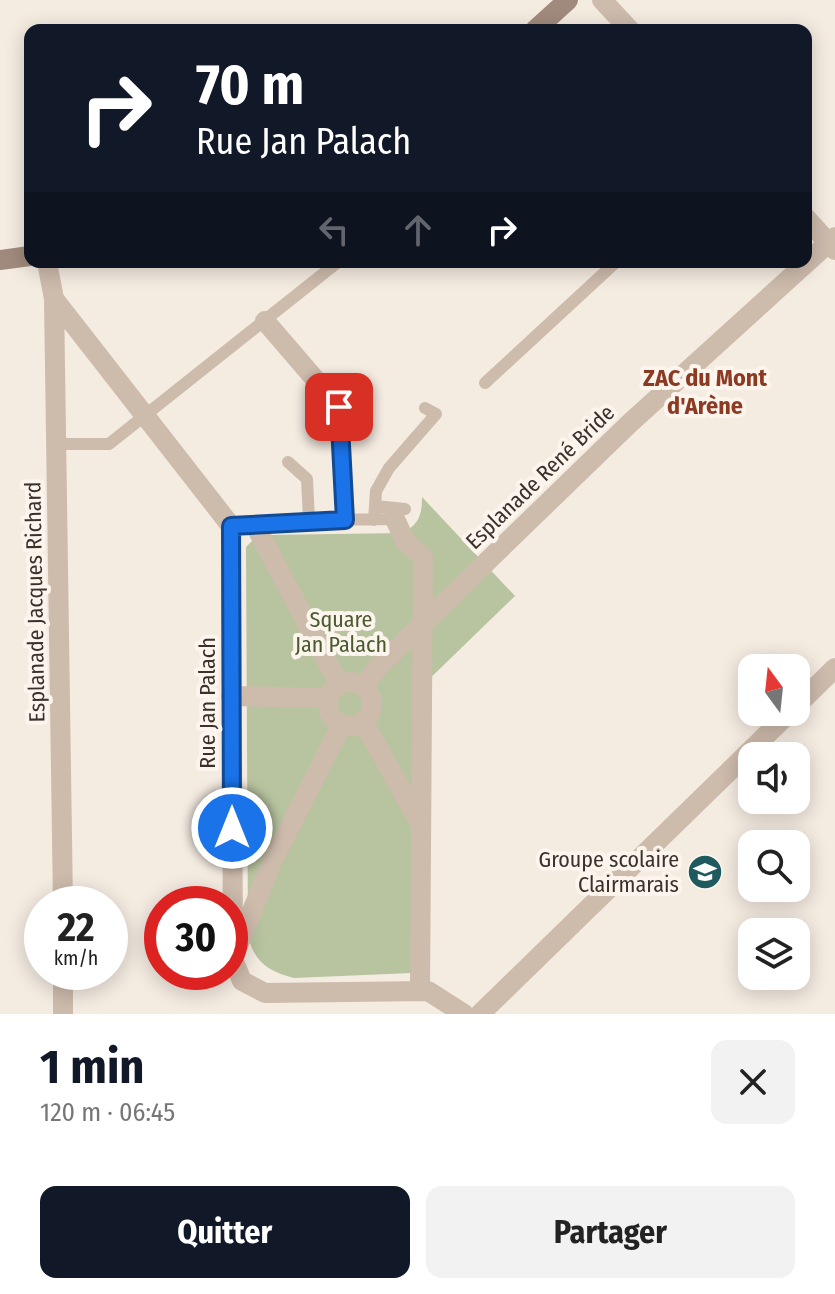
<!DOCTYPE html>
<html lang="fr">
<meta charset="utf-8">
<style>
body{margin:0;font-family:"Fira Sans Condensed",sans-serif;background:#f2f2f2;color:#222;height:100vh;display:flex;flex-direction:column;font-size:30px;white-space:nowrap}
*{box-sizing:border-box;margin:0}
p{font-size:26px;color:#767676}
.icon{flex:none;width:44px;height:44px;fill:none;stroke:currentColor;stroke-width:2;stroke-linecap:round;stroke-linejoin:round}
.map{position:relative;height:1014px;overflow:hidden}
.panel{display:flex;flex-direction:column;background:#fff;flex:1}
.panel>*{flex:none}
.hud{position:absolute;left:24px;top:24px;width:788px;height:244px;border-radius:16px;box-shadow:0 4px 20px #0003;background:#111827;color:#fff;overflow:hidden}
.needle{width:52px;rotate:345deg}
.controls{position:absolute;left:738px;top:654px;display:grid;gap:16px}
.controls a{display:grid;place-items:center;width:72px;height:72px;border-radius:16px;background:#fff;box-shadow:0 4px 20px #0003;font-size:40px}
.speed{position:absolute;left:24px;top:886px;display:flex;gap:16px;font-size:40px;font-weight:700;text-align:center}
.speed>*{display:grid;place-content:center;width:104px;height:104px;border-radius:50%;background:#fff;box-shadow:0 4px 20px #0003;line-height:1}
.speed small{font-size:20px;font-weight:400}
.speed .limit{border:12px solid #d22;background:#fff;color:#111}
.pin{position:absolute;display:grid;place-items:center;width:68px;height:68px;color:#fff;margin:-34px;border-radius:16px;box-shadow:0 4px 12px #0006}
.me{position:absolute;width:88px;margin:-44px;rotate:0deg;stroke-linejoin:round;filter:drop-shadow(0 0 6px #0008)}
.turn{display:flex;align-items:center;gap:28px;height:168px;padding:0 40px;font-size:36px}
.turn .icon{width:104px;height:104px;stroke-width:2.5}
.turn b{display:block;font-size:56px;line-height:68px}
.lanes{display:flex;align-items:center;height:76px;padding:0 40px;background:#0003;justify-content:center;gap:40px;direction:ltr}
.lanes .off{opacity:.35}
.round{display:grid;place-items:center;flex:none;width:84px;height:84px;border-radius:16px;background:#f2f2f2}
.summary{display:flex;align-items:center;justify-content:space-between;height:136px;padding:0 40px}
h1{font-size:48px;font-weight:700;line-height:60px;color:#111827}
.primary-button{display:flex;gap:16px;margin-top:auto;padding:16px 40px}
.primary-button a{flex:1;height:92px;border-radius:16px;background:#111827;color:#fff;font-size:32px;font-weight:700;line-height:92px;text-align:center}
.primary-button a+a{background:#f2f2f2;color:#222}
.map>svg:first-child{display:block}
.green{fill:#b8c4a0}
.lines{fill:none;stroke-linecap:round;stroke-linejoin:round}
.lane{stroke:#cdbbac;stroke-width:12}
.street{stroke:#cdbbac;stroke-width:20}
.secondary{stroke:#a18a7d;stroke-width:20}
.route-casing{stroke:#114b97;stroke-width:20}
.route{stroke:#1a73e8;stroke-width:14}
.labels{text-anchor:middle;dominant-baseline:central;stroke-width:8;stroke-linejoin:round;paint-order:stroke}
.street-label{font-size:22px;fill:#3b302b;stroke:#fbf5ee}
.park-label{font-size:22px;fill:#4a5a2e;stroke:#fbf5ee}
.poi-label{font-size:22px;fill:#3b302b;stroke:#fbf5ee;text-anchor:end}
.neighbourhood-label{font-size:24px;font-weight:bold;fill:#8c3b22;stroke:#fbf5ee}
</style>
<div class="map">
<svg width="835" height="1014" viewBox="0 0 835 1014">
<rect width="100%" height="100%" fill="#f4ebe1"/>
<path class="green" d="M 422,497 L 515,596 L 419,689 L 411,973 L 294,978 C 269,972 254,962 248,936 L 246,547 L 256,537 L 268,535 L 403,533 C 419,524 422,515 422,497 Z"/>
<g class="lines">
<path class="lane" d="M 485,383 L 616,262
M 339,407 L 345,520
M 56,444 L 109,444 L 338,262
M 288,462 L 307,479 L 309,520
M 375,506 L 405,509
M 374,520 L 376,491 L 389,468 L 436,414 L 425,408
M 231,526 L 309,520 L 395,519"/>
<path class="street" d="M 602,0 L 630,30
M 806,218 L 835,250
M 47,262 L 54,299 L 231,526 L 233,959 L 242,981 L 265,993 L 428,991 L 464,1014
M 54,299 L 63,904
M 265,321 L 339,407
M 395,519 L 405,541 L 423,558 L 420,991
M 255,525 L 339,684
M328 704a22 22 0 1 1 44 0a22 22 0 1 1-44 0Z
M 364,687 L 377,668 L 630,423 L 835,237
M 231,696 L 329,698
M 796,706 L 835,668
M 363,721 L 420,823
M 237,948 L 272,862 L 342,724
M 63,972 L 63,1014
M 480,1014 L 790,712"/>
<path class="secondary" d="M 535,30 L 568,0
M 0,260 L 30,256"/>
</g>
<g class="lines">
<g class="route-casing">
<path id="route" d="M 232,828 L 231,526 L 345,520 L 339,407"/>
</g>
<use href="#route" class="route"/>
</g>
<defs>
<g id="school-disc" transform="scale(1.8)"><circle r="9.5" fill="#1f5a5e" stroke="#fbf5ee"/><path d="M0-5L7-2L0 1L-7-2ZM-4 1L0 2.5L4 1V4Q0 6-4 4Z" fill="#fff"/></g>
</defs>
<g fill-rule="evenodd">
<use href="#school-disc" x="705" y="872"/>
</g>
<g class="labels">
<g class="street-label">
<text transform="translate(540 477) rotate(-44)">Esplanade René Bride</text>
<text transform="translate(35 602) rotate(-91)">Esplanade Jacques Richard</text>
<text transform="translate(207 703) rotate(-90)">Rue Jan Palach</text>
</g>
<g class="park-label">
<text x="341" y="619">Square<tspan x="341" dy="25">Jan Palach</tspan></text>
</g>
<g class="poi-label">
<text x="679" y="859">Groupe scolaire<tspan x="679" dy="25">Clairmarais</tspan></text>
</g>
<g class="neighbourhood-label">
<text x="705" y="378">ZAC du Mont<tspan x="705" dy="28">d'Arène</tspan></text>
</g>
</g>
</svg>
<div class="controls">
<a><svg class="needle" viewBox="-14 -14 28 28"><path d="M0-13l5 13h-10z" fill="#e53935"/><path d="M0 13l5-13h-10z" fill="#767676"/></svg></a>
<a><svg class="icon" aria-label="sound" viewBox="0 0 24 24"><path d="M4 9h4l5-4v14l-5-4H4zM17 9q2 3 0 6"/></svg></a>
<a><svg class="icon" aria-label="search" viewBox="0 0 24 24"><circle cx="10" cy="10" r="6"/><path d="M15 15l6 6"/></svg></a>
<a><svg class="icon" aria-label="layers" viewBox="0 0 24 24"><path d="M12 4l9 5-9 5-9-5zM3 14l9 5 9-5"/></svg></a>
</div>
<div class="speed"><div>22<small>km/h</small></div><div class="limit">30</div></div>
<div class="pin" style="left:339px;top:407px;background:#d93025"><svg class="icon" aria-label="arrive" viewBox="0 0 24 24"><path d="M6 21V4h12l-3 4 3 4H6"/></svg></div>
<svg class="me" style="left:232px;top:828px" viewBox="-20 -20 40 40"><circle r="17" fill="#1a73e8" stroke="#fff" stroke-width="3"/><path d="M0-11L8 9 0 5-8 9z" fill="#fff"/></svg>
<div class="hud">
<div class="turn"><svg class="icon" aria-label="right" viewBox="0 0 24 24"><path d="M7 20v-9h11M14 6l5 5-5 5"/></svg><div><b>70 m</b>Rue Jan Palach</div></div>
<div class="lanes"><svg class="icon off" aria-label="left" viewBox="0 0 24 24"><path d="M17 20v-9H6M10 6l-5 5 5 5"/></svg><svg class="icon off" aria-label="ahead" viewBox="0 0 24 24"><path d="M12 20V5M6 11l6-6 6 6"/></svg><svg class="icon" aria-label="right" viewBox="0 0 24 24"><path d="M7 20v-9h11M14 6l5 5-5 5"/></svg></div>
</div>
</div>
<section class="panel">
<div class="summary"><div><h1>1 min</h1><p>120 m · 06:45</p></div><a class="round"><svg class="icon" aria-label="close" viewBox="0 0 24 24"><path d="M6 6l12 12M18 6L6 18"/></svg></a></div>
<div class="primary-button"><a>Quitter</a><a>Partager</a></div>
</section>
